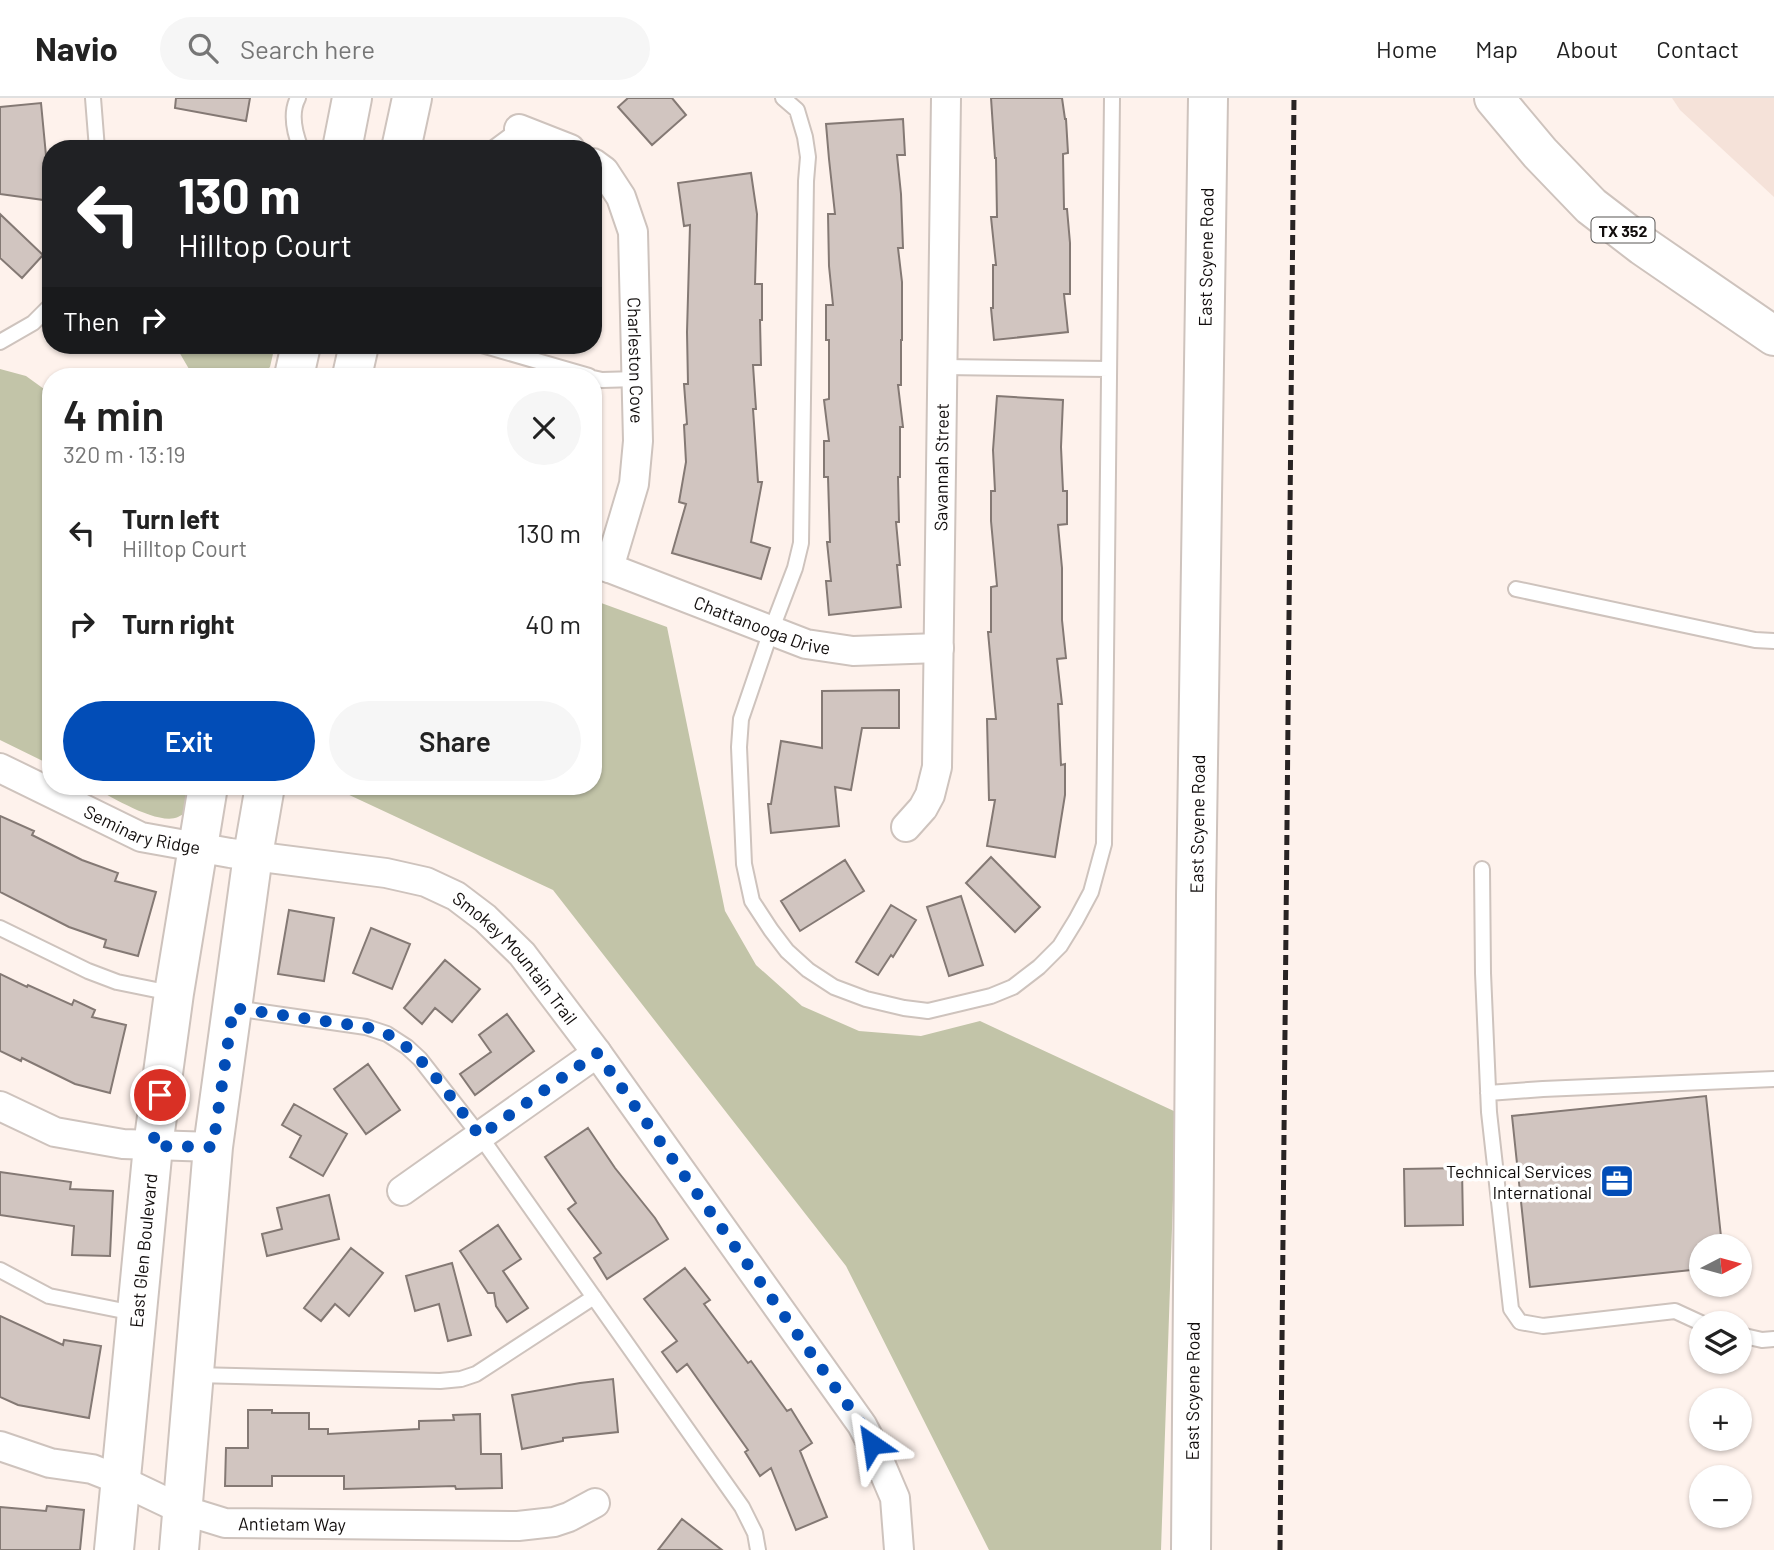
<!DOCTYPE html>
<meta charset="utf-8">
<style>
body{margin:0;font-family:Barlow,sans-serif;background:#f6f6f6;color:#222;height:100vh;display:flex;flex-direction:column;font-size:26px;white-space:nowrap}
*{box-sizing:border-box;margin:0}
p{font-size:23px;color:#767676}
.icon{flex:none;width:38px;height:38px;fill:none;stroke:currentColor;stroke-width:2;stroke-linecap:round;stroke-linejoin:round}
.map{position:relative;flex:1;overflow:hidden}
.side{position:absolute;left:42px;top:270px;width:560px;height:427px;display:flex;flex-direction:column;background:#fff;border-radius:28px;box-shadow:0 2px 5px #0004}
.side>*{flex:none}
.guide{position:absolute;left:42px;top:42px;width:560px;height:214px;border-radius:28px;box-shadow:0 2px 5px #0004;background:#202124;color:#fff;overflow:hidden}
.needle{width:46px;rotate:84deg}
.fabs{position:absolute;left:1689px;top:1136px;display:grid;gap:14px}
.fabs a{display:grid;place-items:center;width:63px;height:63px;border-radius:50%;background:#fff;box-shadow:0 2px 5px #0004;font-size:35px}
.pin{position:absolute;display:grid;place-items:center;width:60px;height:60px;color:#fff;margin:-30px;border:4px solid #fff;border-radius:50%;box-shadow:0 2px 7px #0007}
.me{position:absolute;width:77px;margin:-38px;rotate:328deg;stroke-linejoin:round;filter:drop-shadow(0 0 5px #0008)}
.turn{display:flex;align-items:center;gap:24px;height:147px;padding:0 21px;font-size:32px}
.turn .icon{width:91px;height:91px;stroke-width:2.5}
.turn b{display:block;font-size:49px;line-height:60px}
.then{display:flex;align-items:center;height:66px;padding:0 21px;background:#0003;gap:14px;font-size:26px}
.round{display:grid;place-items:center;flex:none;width:74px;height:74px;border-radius:37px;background:#f6f6f6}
.headline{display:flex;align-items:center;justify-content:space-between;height:119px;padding:0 21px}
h1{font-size:42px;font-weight:600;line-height:52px}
.cta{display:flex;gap:14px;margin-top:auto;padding:14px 21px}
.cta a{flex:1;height:80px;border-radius:42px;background:#024db7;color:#fff;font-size:28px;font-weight:600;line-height:80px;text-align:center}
.cta a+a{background:#f6f6f6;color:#222}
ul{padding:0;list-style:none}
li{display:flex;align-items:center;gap:21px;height:91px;padding:0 21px}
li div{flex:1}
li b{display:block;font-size:26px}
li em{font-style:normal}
header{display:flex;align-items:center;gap:42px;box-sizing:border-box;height:98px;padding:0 35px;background:#fff;border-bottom:2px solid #e0e0e0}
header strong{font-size:33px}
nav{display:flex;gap:38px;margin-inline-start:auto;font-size:24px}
.search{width:490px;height:63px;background:#f6f6f6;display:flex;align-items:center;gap:18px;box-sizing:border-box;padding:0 24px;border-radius:38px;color:#767676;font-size:26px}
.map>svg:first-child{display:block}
.built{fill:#f5e2d9}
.green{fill:#c2c4a8}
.building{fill:#d1c5c0;stroke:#847974;stroke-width:2}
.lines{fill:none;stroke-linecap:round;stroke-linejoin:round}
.lane-casing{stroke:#cec3bd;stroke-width:18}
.street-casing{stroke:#cec3bd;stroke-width:32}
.secondary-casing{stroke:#cec3bd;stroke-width:42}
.primary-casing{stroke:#cec3bd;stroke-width:42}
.lane{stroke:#fff;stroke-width:14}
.street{stroke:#fff;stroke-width:28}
.secondary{stroke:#fff;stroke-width:38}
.primary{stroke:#fff;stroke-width:38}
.rail{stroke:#292423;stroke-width:5;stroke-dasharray:10 5;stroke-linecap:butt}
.route{stroke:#024db7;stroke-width:12;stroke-dasharray:0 21.6}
.labels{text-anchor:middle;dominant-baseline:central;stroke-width:7;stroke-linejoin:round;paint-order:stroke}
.shield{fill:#fff;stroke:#585655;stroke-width:2}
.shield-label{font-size:16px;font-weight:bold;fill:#110d0c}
.street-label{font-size:18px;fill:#110d0c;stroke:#fff}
.poi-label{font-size:18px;fill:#110d0c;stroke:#fff;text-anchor:end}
</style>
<header>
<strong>Navio</strong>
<div class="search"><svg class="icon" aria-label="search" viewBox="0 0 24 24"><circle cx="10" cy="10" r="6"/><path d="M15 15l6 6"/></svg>Search here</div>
<nav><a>Home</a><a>Map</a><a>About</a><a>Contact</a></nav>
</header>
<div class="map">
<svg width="1774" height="1452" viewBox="0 0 1774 1452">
<rect width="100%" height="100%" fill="#fef2ec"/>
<path class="built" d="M 1672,0 L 1774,0 L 1774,99 L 1680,12 Z"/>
<path class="green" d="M 175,247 L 275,247 L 270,269 L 261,278 L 203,278 L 189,271 Z
M 0,271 L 26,278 L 44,291 L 51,316 L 51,667 L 0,642 Z
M 593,502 L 667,529 L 725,813 L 756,867 L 802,908 L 859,933 L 921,938 L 980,923 L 1176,1014 L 1161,1452 L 989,1452 L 846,1168 L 553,792 L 330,688 L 593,688 Z
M 91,688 L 195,688 L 192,708 C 188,712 183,717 178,719 C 158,728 110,698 91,688 Z"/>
<path class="building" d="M 176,0 L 250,0 L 246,23 L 175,10 Z
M 628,0 L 672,0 L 686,17 L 652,47 L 618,9 Z
M 991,0 L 1062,0 L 1065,21 L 1066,21 L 1068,55 L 1063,56 L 1064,111 L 1067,111 L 1070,145 L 1070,196 L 1064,196 L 1068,234 L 994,242 L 991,210 L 993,210 L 993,167 L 996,167 L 991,119 L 997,119 L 996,60 L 995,60 Z
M 41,5 L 47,68 L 51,69 L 51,103 L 0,96 L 0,9 Z
M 903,21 L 905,57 L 897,57 L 901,96 L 903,150 L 898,150 L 902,184 L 902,242 L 901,242 L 901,287 L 898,287 L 903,329 L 900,329 L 900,379 L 898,379 L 899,424 L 896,424 L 900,467 L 897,467 L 901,509 L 829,517 L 826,483 L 831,483 L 827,444 L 830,444 L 828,379 L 824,379 L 824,343 L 829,343 L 824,302 L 829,301 L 829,242 L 826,242 L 826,207 L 833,207 L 829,168 L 828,116 L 835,116 L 829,61 L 826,26 Z
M 751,75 L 757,116 L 755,186 L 762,186 L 762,222 L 760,222 L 761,267 L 753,267 L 756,311 L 753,311 L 758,384 L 762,384 L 751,444 L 770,450 L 761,481 L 672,455 L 686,406 L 679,404 L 686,364 L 684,327 L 687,326 L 684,286 L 688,286 L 687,234 L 690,127 L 684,128 L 678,85 Z
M 0,116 L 43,157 L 22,180 L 0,160 Z
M 997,298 L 1063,302 L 1061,349 L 1063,393 L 1067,393 L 1067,426 L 1058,427 L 1062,470 L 1062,522 L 1066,560 L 1057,561 L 1062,606 L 1058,606 L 1061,667 L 1065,666 L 1065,697 L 1055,759 L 987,748 L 995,702 L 989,702 L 987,621 L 996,621 L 988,534 L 991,534 L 991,489 L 997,488 L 991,423 L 991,393 L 995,393 L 993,352 Z
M 899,592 L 899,630 L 862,630 L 851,692 L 835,689 L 839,728 L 771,735 L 768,706 L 771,706 L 781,643 L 822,650 L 822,593 Z
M 0,718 L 34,733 L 32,737 L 82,762 L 118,775 L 115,783 L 156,794 L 138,858 L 104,849 L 106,842 L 69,829 L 0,794 Z
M 991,759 L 1040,809 L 1015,834 L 966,785 Z
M 845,762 L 864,793 L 800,833 L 781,803 Z
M 961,798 L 983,867 L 949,878 L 927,809 Z
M 891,807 L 916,822 L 893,859 L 891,857 L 878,877 L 856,864 Z
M 289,812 L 334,820 L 324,883 L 278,876 Z
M 371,830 L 410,846 L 392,891 L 353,875 Z
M 445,862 L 480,891 L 452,924 L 435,910 L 422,926 L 404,910 Z
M 0,876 L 27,889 L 28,887 L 72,907 L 74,902 L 95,912 L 92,919 L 126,927 L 110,995 L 75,986 L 22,960 L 21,963 L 0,953 Z
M 507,916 L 534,953 L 475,997 L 460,976 L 491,954 L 479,937 Z
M 368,966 L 400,1012 L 366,1036 L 334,991 Z
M 1706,998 L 1722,1148 L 1701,1148 L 1701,1171 L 1530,1189 L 1512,1018 Z
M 294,1006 L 347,1036 L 323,1078 L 290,1059 L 301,1038 L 282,1027 Z
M 588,1030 L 615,1070 L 655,1120 L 668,1141 L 607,1181 L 594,1160 L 601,1155 L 568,1111 L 576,1105 L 545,1059 Z
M 1462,1070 L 1463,1127 L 1405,1128 L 1404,1071 Z
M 0,1074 L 71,1084 L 70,1091 L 113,1093 L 110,1158 L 72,1157 L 74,1128 L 0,1117 Z
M 329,1097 L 339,1141 L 267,1158 L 262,1136 L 282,1131 L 277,1110 Z
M 498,1127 L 521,1161 L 503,1173 L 528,1210 L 507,1224 L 496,1208 L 494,1195 L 488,1195 L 460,1153 Z
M 351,1150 L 383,1175 L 349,1218 L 335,1206 L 321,1223 L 304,1210 Z
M 452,1165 L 471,1237 L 448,1243 L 439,1206 L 415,1213 L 406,1178 Z
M 685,1170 L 710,1202 L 704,1206 L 748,1265 L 751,1263 L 787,1313 L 791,1311 L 812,1345 L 800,1353 L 827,1419 L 796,1432 L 771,1370 L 760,1378 L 745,1354 L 748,1352 L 687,1266 L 677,1274 L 662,1254 L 677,1243 L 644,1201 Z
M 0,1218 L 63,1247 L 64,1242 L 101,1248 L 89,1320 L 18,1307 L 0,1299 Z
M 613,1281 L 618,1334 L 563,1340 L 563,1343 L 522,1351 L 512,1297 L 580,1285 Z
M 248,1312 L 272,1312 L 272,1315 L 309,1315 L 309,1331 L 328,1331 L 328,1336 L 419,1331 L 419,1323 L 454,1322 L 453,1317 L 480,1316 L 481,1356 L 501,1356 L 502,1390 L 456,1391 L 455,1388 L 344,1391 L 344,1378 L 272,1378 L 272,1388 L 225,1388 L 226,1350 L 248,1350 Z
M 47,1408 L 84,1412 L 80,1452 L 0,1452 L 0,1409 L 46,1413 Z
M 682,1421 L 722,1452 L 658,1452 Z"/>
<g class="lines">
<g class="lane-casing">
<path id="lane" d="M 93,0 L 97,51
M 298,0 C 290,15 295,36 301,51
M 783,0 L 797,12 L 805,39 L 808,59 L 806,83 L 801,445 L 795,470 L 771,533 L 741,621 L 739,649 L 744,766 L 752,803 L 771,832 L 787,853 L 808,872 L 834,889 L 866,901 L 904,910 L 928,913 L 991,898 L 1013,889 L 1039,869 L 1060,848 L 1076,822 L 1091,794 L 1104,746 L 1112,0
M 492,51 L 519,31
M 0,244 L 33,225 L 51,207
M 482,247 L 589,278
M 943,269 L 1109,271
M 593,280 L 602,282 L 637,281
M 1516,491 L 1755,542 L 1774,543
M 1482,771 L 1483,875 L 1489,1014 L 1511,1211 L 1520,1224 L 1543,1228 L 1675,1213 L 1701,1225
M 0,830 L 88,873 L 117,884 L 171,895
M 234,910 L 366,929 L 387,936 L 407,949 L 420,961 L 480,1038 L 742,1409 L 755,1435 L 758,1452
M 1488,995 L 1543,991 L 1774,981
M 0,1172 L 49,1198 L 134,1215
M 1740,1237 L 1762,1242 L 1774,1241
M 195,1277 L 440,1283 L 461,1281 L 476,1276 L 594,1199"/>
</g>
<g class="street-casing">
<g id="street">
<path d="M 519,31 L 570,51"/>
<path id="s1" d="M 593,65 L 604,73 L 621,99 L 633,134 L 638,343 L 634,386 L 609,470"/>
<path id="s2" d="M 594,464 L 806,546 L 853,553 L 939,550"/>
<path id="s3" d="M 0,670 L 141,739 L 230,755 L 386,775 L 426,784 L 456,798 L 485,820 L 522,856 L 597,955 L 862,1327 L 872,1346 L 895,1400 L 899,1452"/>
<path id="s4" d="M 906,729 L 923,710 L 930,697 L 937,669 L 946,0"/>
<path d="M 0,1008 L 55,1034 L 123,1046 L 213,1049"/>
<path d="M 402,1093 L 597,955"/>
<path id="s5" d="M 0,1348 L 50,1365 L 92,1371 L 120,1382 L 183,1412 L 225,1425 L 518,1428 L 554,1424 L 569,1419 L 595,1405"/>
</g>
</g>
<g class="secondary-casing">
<g id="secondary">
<path d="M 342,51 L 352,0"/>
<path d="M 401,51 L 412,0"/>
<path d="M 294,278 L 301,247"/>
<path d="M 352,278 L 359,247"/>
<path id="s6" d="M 114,1452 L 153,1048 L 174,895 L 208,688"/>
<path d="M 179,1452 L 213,1049 L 253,757 L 265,688"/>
<path id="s7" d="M 1191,1452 L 1196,798 L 1208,0"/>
</g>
</g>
<g class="primary-casing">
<path id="primary" d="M 1494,0 L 1540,55 L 1591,108 L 1643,148 L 1774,238"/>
</g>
<use href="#lane" class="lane"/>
<use href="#street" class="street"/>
<use href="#secondary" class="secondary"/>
<use href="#primary" class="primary"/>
<path class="rail" d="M 1280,1452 L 1294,0"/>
</g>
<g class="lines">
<path class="route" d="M 160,997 L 153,1048 L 213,1049 L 233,910 L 366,929 C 373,931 381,933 387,936 C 423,954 455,1006 480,1038 L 597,955 L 862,1327 L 872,1346"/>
</g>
<defs>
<g id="office-square" transform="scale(1.75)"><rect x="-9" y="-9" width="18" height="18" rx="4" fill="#024db7" stroke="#fff"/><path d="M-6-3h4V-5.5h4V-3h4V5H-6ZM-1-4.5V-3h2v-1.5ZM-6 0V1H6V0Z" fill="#fff"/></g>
</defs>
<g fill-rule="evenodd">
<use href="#office-square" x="1617" y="1083"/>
</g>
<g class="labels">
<rect class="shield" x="1591.5" y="119.5" width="63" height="25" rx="5"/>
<g class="shield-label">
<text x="1623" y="132">TX 352</text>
</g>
<g class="street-label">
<text stroke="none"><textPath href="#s7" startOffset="1293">East Scyene Road</textPath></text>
<text stroke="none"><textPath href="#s1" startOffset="210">Charleston Cove</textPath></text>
<text stroke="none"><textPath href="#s4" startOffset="369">Savannah Street</textPath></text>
<text stroke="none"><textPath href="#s2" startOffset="180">Chattanooga Drive</textPath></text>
<text stroke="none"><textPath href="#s7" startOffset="726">East Scyene Road</textPath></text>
<text stroke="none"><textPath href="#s3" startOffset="156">Seminary Ridge</textPath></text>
<text stroke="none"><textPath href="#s3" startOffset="565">Smokey Mountain Trail</textPath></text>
<text stroke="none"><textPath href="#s6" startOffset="301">East Glen Boulevard</textPath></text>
<text stroke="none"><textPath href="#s7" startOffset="159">East Scyene Road</textPath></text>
<text stroke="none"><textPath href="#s5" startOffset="306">Antietam Way</textPath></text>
</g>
<g class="poi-label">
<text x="1592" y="1073">Technical Services<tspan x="1592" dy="21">International</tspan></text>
</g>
</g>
</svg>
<div class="fabs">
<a><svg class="needle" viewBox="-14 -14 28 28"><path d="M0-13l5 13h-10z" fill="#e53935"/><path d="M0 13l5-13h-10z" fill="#767676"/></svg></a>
<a><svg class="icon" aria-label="layers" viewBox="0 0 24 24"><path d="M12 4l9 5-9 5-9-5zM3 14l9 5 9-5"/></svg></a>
<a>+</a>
<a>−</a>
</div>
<div class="pin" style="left:160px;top:997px;background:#d93025"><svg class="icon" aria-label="arrive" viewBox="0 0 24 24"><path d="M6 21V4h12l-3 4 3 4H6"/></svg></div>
<svg class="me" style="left:872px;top:1346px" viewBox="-20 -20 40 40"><path d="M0-17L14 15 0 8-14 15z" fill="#024db7" stroke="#fff" stroke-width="4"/></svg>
<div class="guide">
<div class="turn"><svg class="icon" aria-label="left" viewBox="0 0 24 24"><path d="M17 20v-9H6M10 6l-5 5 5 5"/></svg><div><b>130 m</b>Hilltop Court</div></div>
<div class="then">Then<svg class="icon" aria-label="right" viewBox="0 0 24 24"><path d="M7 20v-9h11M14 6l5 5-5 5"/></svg></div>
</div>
<section class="side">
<div class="headline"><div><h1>4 min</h1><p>320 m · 13:19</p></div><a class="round"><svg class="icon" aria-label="close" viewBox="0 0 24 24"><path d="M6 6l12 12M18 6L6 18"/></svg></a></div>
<ul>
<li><svg class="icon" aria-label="left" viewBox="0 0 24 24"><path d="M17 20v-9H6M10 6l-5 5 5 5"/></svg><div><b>Turn left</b><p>Hilltop Court</p></div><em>130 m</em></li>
<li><svg class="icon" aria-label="right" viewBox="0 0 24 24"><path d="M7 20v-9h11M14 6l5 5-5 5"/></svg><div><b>Turn right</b></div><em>40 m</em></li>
</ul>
<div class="cta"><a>Exit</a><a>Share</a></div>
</section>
</div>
